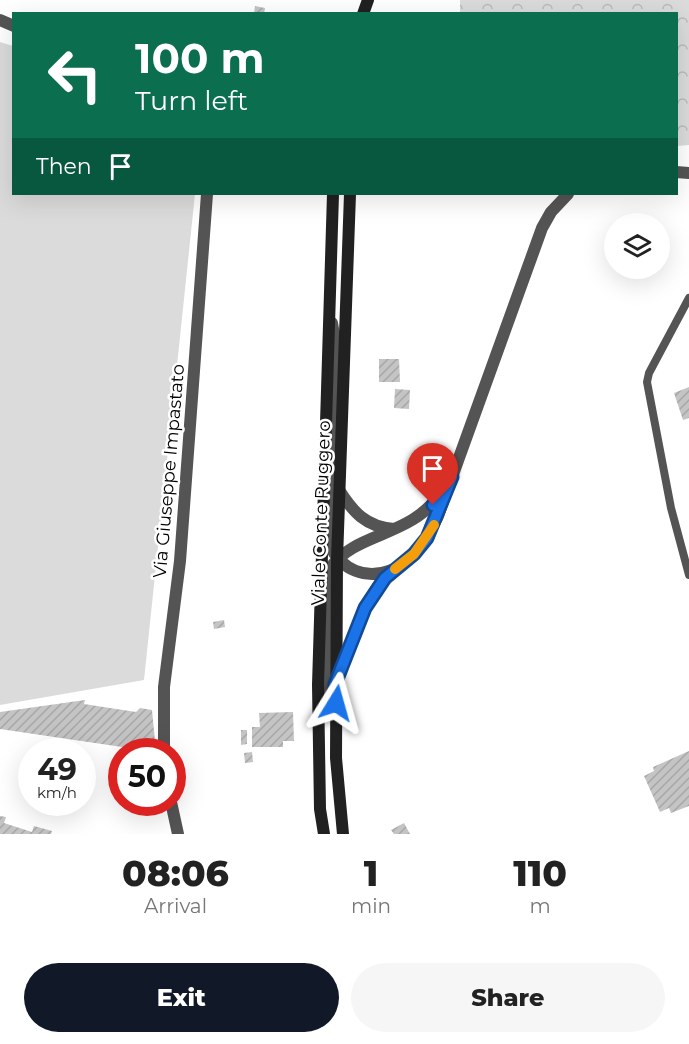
<!DOCTYPE html>
<style>
body{margin:0;font-family:Montserrat,sans-serif;background:#f6f6f6;color:#222;height:100vh;display:flex;flex-direction:column;font-size:22px;white-space:nowrap}
*{box-sizing:border-box;margin:0}
p{font-size:20px;color:#767676}
.icon{flex:none;width:33px;height:33px;fill:none;stroke:currentColor;stroke-width:2;stroke-linecap:round;stroke-linejoin:round}
.map{position:relative;height:834px;overflow:hidden}
.details{display:flex;flex-direction:column;background:#fff;flex:1}
.details>*{flex:none}
.banner{position:absolute;left:12px;top:12px;width:666px;height:183px;border-radius:0px;box-shadow:0 6px 24px #0002;background:#0b6e4f;color:#fff;overflow:hidden}
.tools{position:absolute;left:604px;top:213px;display:grid;gap:12px}
.tools a{display:grid;place-items:center;width:66px;height:66px;border-radius:50%;background:#fff;box-shadow:0 6px 24px #0002;font-size:30px}
.speed{position:absolute;left:18px;top:738px;display:flex;gap:12px;font-size:30px;font-weight:700;text-align:center}
.speed>*{display:grid;place-content:center;width:78px;height:78px;border-radius:50%;background:#fff;box-shadow:0 6px 24px #0002;line-height:1}
.speed small{font-size:15px;font-weight:400}
.speed .limit{border:9px solid #d22;background:#fff;color:#111}
.pin{position:absolute;display:grid;place-items:center;width:51px;height:51px;color:#fff;margin:-62px -26px;border-radius:50% 50% 50% 0;rotate:-45deg;box-shadow:0 0 6px #0007}
.pin .icon{rotate:45deg}
.me{position:absolute;width:66px;margin:-33px;rotate:8deg;stroke-linejoin:round;filter:drop-shadow(0 0 4px #0008)}
.turn{display:flex;align-items:center;gap:21px;height:126px;padding:0 24px;font-size:27px}
.turn .icon{width:78px;height:78px;stroke-width:2.5}
.turn b{display:block;font-size:42px;line-height:51px}
.then{display:flex;align-items:center;height:57px;padding:0 24px;background:#0003;gap:12px;font-size:22px}
.eta{display:flex;justify-content:space-evenly;align-items:center;height:102px;text-align:center}
.eta b{font-size:36px;font-weight:800;line-height:42px}
.button{display:flex;gap:12px;margin-top:auto;padding:12px 24px}
.button a{flex:1;height:69px;border-radius:36px;background:#111827;color:#fff;font-size:24px;font-weight:800;line-height:69px;text-align:center}
.button a+a{background:#f6f6f6;color:#222}
.map>svg:first-child{display:block}
.grass{fill:#dbdbdb}
.forest{fill:url(#forest-crowns)}
.building{fill:url(#building-hatch)}
.lines{fill:none;stroke-linecap:round;stroke-linejoin:round}
.lane{stroke:#545454;stroke-width:8}
.street{stroke:#545454;stroke-width:12}
.secondary{stroke:#212121;stroke-width:12}
.route-casing{stroke:#114b97;stroke-width:15}
.route{stroke:#1a73e8;stroke-width:10}
.slow{stroke:#f59e0b;stroke-width:10}
.labels{text-anchor:middle;dominant-baseline:central;stroke-width:5;stroke-linejoin:round;paint-order:stroke}
.street-label{font-size:18px;fill:#000;stroke:#fff}
</style>
<div class="map">
<svg width="689" height="834" viewBox="0 0 689 834">
<defs>
<pattern id="forest-crowns" width="20" height="18" patternUnits="userSpaceOnUse" patternTransform="scale(1.5)"><rect width="20" height="18" fill="#dbdbdb"/><path d="M2 6a3 3 0 1 1 6 0M12 15a3 3 0 1 1 6 0" fill="none" stroke="#bababa"/></pattern>
<pattern id="building-hatch" width="6" height="6" patternUnits="userSpaceOnUse" patternTransform="scale(1.5)"><rect width="6" height="6" fill="#c4c4c4"/><path d="M-1 1l2-2M0 6l6-6M5 7l2-2" fill="none" stroke="#a7a7a7"/></pattern>
</defs>
<rect width="100%" height="100%" fill="#fff"/>
<path class="grass" d="M 0,42 L 13,46 L 14,194 L 195,194 L 144,680 L 0,705 Z"/>
<path class="forest" d="M 460,0 L 689,0 L 689,145 L 677,146 L 676,14 L 460,13 Z"/>
<path class="building" d="M 255,6 L 265,8 L 264,14 L 254,14 Z
M 379,359 L 399,359 L 400,382 L 379,382 Z
M 689,387 L 689,418 L 683,420 L 674,393 Z
M 395,389 L 410,390 L 409,409 L 394,408 Z
M 224,620 L 225,627 L 214,629 L 213,622 Z
M 85,700 L 84,704 L 136,712 L 140,708 L 152,710 L 156,752 L 0,729 L 0,712 Z
M 293,712 L 294,741 L 283,741 L 283,747 L 252,747 L 252,727 L 260,727 L 259,713 Z
M 241,730 L 247,730 L 247,744 L 241,745 Z
M 689,751 L 689,806 L 671,813 L 669,808 L 660,812 L 644,776 L 654,771 L 653,767 Z
M 252,752 L 253,762 L 245,763 L 244,753 Z
M 0,816 L 6,817 L 4,823 L 32,832 L 34,826 L 52,831 L 51,834 L 0,834 Z
M 404,823 L 410,834 L 394,834 L 391,830 Z"/>
<g class="lines">
<path class="lane" d="M 689,298 L 649,373 L 647,382 L 671,508 L 689,575"/>
<path class="street" d="M 0,20 L 14,26
M 676,172 L 689,173
M 332,323 L 335,340 L 330,546 C 342,570 365,580 392,570
M 339,490 C 353,512 366,527 394,529
M 337,680 C 350,649 359,614 378,586 C 387,573 401,565 413,555 C 425,544 431,530 438,516 L 542,228 L 551,212 L 568,194
M 322,704 L 326,678 L 330,568 C 357,531 410,538 441,493
M 164,752 L 164,687 L 180,561 L 207,194
M 171,802 L 178,834"/>
<path class="secondary" d="M 363,14 L 368,0
M 324,834 L 320,809 L 318,685 L 333,194
M 343,834 L 336,758 L 337,559 L 350,194"/>
</g>
<g class="lines">
<g class="route-casing">
<path id="route" d="M 336,703 L 335,684 L 365,608 L 385,578 L 414,554 L 427,538 L 452,477 L 433,505"/>
</g>
<use href="#route" class="route"/>
<path class="slow" d="M 395,569 L 414,554 L 434,525"/>
</g>
<g class="labels">
<g class="street-label">
<text transform="translate(169 471) rotate(-85)">Via Giuseppe Impastato</text>
<text transform="translate(321 513) rotate(-88)">Viale Conte Ruggero</text>
</g>
</g>
</svg>
<div class="tools">
<a><svg class="icon" aria-label="layers" viewBox="0 0 24 24"><path d="M12 4l9 5-9 5-9-5zM3 14l9 5 9-5"/></svg></a>
</div>
<div class="speed"><div>49<small>km/h</small></div><div class="limit">50</div></div>
<div class="pin" style="left:433px;top:505px;background:#d93025"><svg class="icon" aria-label="arrive" viewBox="0 0 24 24"><path d="M6 21V4h12l-3 4 3 4H6"/></svg></div>
<svg class="me" style="left:336px;top:703px" viewBox="-20 -20 40 40"><path d="M0-17L14 15 0 8-14 15z" fill="#1a73e8" stroke="#fff" stroke-width="4"/></svg>
<div class="banner">
<div class="turn"><svg class="icon" aria-label="left" viewBox="0 0 24 24"><path d="M17 20v-9H6M10 6l-5 5 5 5"/></svg><div><b>100 m</b>Turn left</div></div>
<div class="then">Then<svg class="icon" aria-label="arrive" viewBox="0 0 24 24"><path d="M6 21V4h12l-3 4 3 4H6"/></svg></div>
</div>
</div>
<section class="details">
<div class="eta">
<div><b>08:06</b><p>Arrival</p></div>
<div><b>1</b><p>min</p></div>
<div><b>110</b><p>m</p></div>
</div>
<div class="button"><a>Exit</a><a>Share</a></div>
</section>
